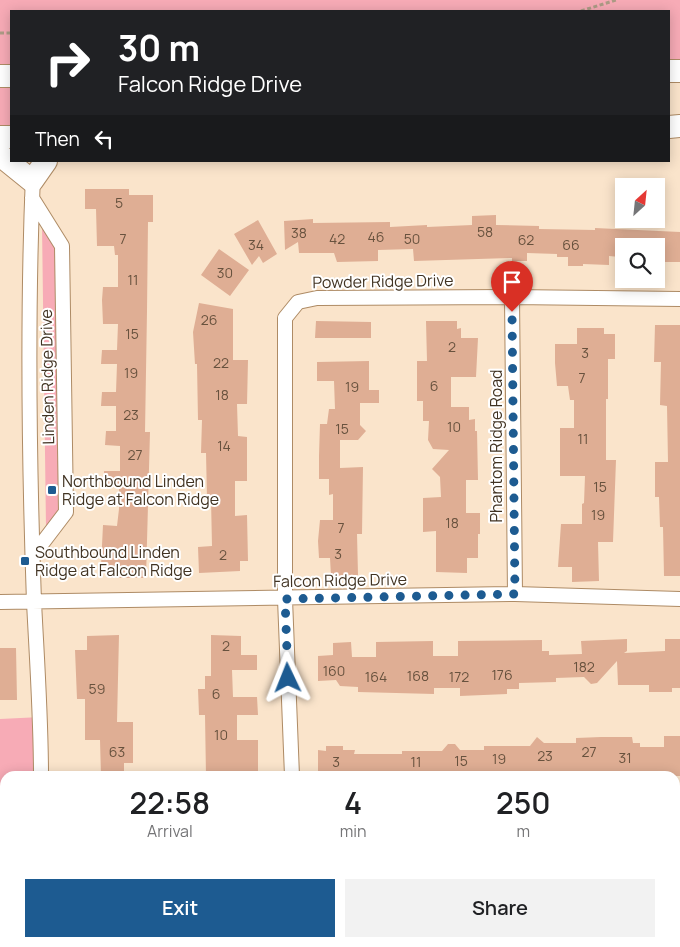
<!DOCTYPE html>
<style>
body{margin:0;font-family:Manrope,sans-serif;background:#f2f2f2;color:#202124;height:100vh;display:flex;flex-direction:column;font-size:19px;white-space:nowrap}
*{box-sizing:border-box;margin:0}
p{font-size:16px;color:#757577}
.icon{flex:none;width:28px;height:28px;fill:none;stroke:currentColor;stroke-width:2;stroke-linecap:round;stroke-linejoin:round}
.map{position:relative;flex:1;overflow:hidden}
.side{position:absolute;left:0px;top:771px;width:680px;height:176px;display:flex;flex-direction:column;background:#fff;border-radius:15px 15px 0 0;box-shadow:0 2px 12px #0003}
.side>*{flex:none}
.guide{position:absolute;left:10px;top:10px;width:660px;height:152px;border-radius:0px;box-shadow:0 2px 12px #0003;background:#202124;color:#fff;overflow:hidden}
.needle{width:32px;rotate:27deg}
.controls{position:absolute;left:615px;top:178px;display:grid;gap:10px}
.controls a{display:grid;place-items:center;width:50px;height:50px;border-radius:0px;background:#fff;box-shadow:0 2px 12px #0003;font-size:25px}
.pin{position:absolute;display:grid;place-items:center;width:42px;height:42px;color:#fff;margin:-51px -21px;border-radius:50% 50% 50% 0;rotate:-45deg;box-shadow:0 0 5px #0007}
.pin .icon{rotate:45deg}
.me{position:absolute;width:55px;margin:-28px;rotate:358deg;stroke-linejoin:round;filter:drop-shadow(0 0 4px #0008)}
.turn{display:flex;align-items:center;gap:18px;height:105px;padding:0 25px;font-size:22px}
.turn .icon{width:65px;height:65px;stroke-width:2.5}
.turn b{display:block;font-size:35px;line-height:42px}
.then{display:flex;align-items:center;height:48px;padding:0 25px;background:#0003;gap:10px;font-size:19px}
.eta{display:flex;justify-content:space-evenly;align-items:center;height:85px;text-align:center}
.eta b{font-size:30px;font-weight:600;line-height:35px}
.primary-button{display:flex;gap:10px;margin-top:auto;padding:10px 25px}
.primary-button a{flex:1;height:58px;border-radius:0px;background:#1d5b91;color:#fff;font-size:20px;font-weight:600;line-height:58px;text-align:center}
.primary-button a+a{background:#f2f2f2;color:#202124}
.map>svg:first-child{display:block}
.green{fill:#f7abb6}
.building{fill:#dfae94}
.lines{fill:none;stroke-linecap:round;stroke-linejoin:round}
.minor-casing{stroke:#ae8b65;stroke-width:16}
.primary-casing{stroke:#ae8b65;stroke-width:24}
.path{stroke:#ad9b85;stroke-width:3;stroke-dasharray:4 2.5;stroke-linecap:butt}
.minor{stroke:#fff;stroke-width:14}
.primary{stroke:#fff;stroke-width:22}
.route{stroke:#1d5b91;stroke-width:9;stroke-dasharray:0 16.2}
.poi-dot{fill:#1d5b91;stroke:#fff;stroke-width:2}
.labels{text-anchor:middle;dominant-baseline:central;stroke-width:4;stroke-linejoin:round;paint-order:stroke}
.number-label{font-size:14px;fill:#68523e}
.street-label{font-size:16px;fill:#413322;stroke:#fff}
.poi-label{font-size:16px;fill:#413322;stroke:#fff;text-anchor:start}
</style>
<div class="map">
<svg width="680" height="947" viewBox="0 0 680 947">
<rect width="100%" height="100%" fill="#fae4cb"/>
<path class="green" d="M 0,0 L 680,0 L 680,71 L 669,71 L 669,11 L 11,11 L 11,137 L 0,137 Z
M 42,225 L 62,246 L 59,508 L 46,528 Z
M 41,717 L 41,776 L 5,776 L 5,942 L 43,943 L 43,947 L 0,947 L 0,719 Z"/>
<path class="building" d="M 85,189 L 129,189 L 129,195 L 153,195 L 153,222 L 148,222 L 147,311 L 145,432 L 150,432 L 146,578 L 110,578 L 110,566 L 101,566 L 103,525 L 117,526 L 119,509 L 119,485 L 104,484 L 104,471 L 120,471 L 120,446 L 105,445 L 106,431 L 116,431 L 116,406 L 101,406 L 102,392 L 116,392 L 117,364 L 101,364 L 102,350 L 117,350 L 118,324 L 103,324 L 102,300 L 103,287 L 118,287 L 118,255 L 115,255 L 114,246 L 97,246 L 96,209 L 85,209 Z
M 496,215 L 496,225 L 539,226 L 539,229 L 595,230 L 595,228 L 680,232 L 680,262 L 656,262 L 656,246 L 620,246 L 620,257 L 609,256 L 609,265 L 583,264 L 583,266 L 568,266 L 568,257 L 557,257 L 557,254 L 527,253 L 527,261 L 512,261 L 512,258 L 414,261 L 413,249 L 378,250 L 378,261 L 337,262 L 334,253 L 299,253 L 298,242 L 285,250 L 284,221 L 313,219 L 313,223 L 390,222 L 390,227 L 427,225 L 427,227 L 472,225 L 472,216 Z
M 258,220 L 277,254 L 263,263 L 259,256 L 252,265 L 234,234 Z
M 219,249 L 249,270 L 230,296 L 201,275 Z
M 199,303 L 233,309 L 233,360 L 248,360 L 247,404 L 237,404 L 238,436 L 247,437 L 247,481 L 235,481 L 235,516 L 247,515 L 248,561 L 240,561 L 240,571 L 199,573 L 198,547 L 212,546 L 211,499 L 207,499 L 206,453 L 201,453 L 202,420 L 198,420 L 197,364 L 195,364 L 193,332 Z
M 316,321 L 371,322 L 371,338 L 315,338 Z
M 426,321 L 457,321 L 457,329 L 461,328 L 461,338 L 478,338 L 476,377 L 451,377 L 451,407 L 469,407 L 469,420 L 475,419 L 475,431 L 477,431 L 478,480 L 466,480 L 466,513 L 480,513 L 480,534 L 478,534 L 478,558 L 467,558 L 467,573 L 436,572 L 436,531 L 423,532 L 423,498 L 441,497 L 440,477 L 432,469 L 449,450 L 433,449 L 428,440 L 429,421 L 423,421 L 423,401 L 417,401 L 417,361 L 427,361 Z
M 655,325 L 680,325 L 680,576 L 664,576 L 663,527 L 660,527 L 659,497 L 655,497 L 655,462 L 668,462 L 667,406 L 660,405 L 661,362 L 654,362 Z
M 577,328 L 604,328 L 604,334 L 615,334 L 615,359 L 608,359 L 608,399 L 606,399 L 606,460 L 616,460 L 613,542 L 598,542 L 599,581 L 572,582 L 572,567 L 558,567 L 561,524 L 582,524 L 582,504 L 584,503 L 585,476 L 560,476 L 560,428 L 574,428 L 574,400 L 570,400 L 568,386 L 557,386 L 555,363 L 555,344 L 577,344 Z
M 369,361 L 369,390 L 379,390 L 379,403 L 360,403 L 360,425 L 366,431 L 358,440 L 340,440 L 340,468 L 363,467 L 362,534 L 357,534 L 358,575 L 331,576 L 330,558 L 319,558 L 318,541 L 320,520 L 333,520 L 333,494 L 329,495 L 329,479 L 319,479 L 319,456 L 320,424 L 327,424 L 329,409 L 335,409 L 334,381 L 317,381 L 317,362 Z
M 119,635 L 117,722 L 133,722 L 133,763 L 124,763 L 124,776 L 101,776 L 100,740 L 85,740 L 85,699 L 77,699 L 75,650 L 87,650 L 87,636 Z
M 211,635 L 241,636 L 241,655 L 257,655 L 257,670 L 232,670 L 233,697 L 257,697 L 258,715 L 237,715 L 237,740 L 258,740 L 258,776 L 206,776 L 205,715 L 199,715 L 198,689 L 205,689 L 205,676 L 211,676 Z
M 627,639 L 627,651 L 624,653 L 665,651 L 665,639 L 680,639 L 680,688 L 672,688 L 672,692 L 649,692 L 649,685 L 618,685 L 617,661 L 597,683 L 591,684 L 584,677 L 556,678 L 556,682 L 519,683 L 519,689 L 507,689 L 507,694 L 460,696 L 460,688 L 434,688 L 434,694 L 358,692 L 358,687 L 340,686 L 336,680 L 318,681 L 318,656 L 333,655 L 333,643 L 351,642 L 352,657 L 376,657 L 376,642 L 433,641 L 433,656 L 458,656 L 458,641 L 542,640 L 542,651 L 549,651 L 549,655 L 582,654 L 581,641 Z
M 0,648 L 16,648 L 17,700 L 0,700 Z
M 664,736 L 680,736 L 680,776 L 587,776 L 587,771 L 561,772 L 561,775 L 553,776 L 337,776 L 337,774 L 318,774 L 318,750 L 326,751 L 326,746 L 343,746 L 343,750 L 355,750 L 354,754 L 402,754 L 402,751 L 442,751 L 448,744 L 455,744 L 460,750 L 484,750 L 484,746 L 530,746 L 537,737 L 544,743 L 576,743 L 576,738 L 601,737 L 632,737 L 633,743 L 640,743 L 640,747 L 664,747 Z"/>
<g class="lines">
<g class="minor-casing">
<path id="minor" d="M 33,175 C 27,317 29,460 34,602 C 37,661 41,718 41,776
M 32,198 L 62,246 L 66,512 L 34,554
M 512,297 L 515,594
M 0,602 L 515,594 L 680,599
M 292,776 L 285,599 L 285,318 L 298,302 L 317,298 L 512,297 L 680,299
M 675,821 L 680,821
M 43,942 L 43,947
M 295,942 L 295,947
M 523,942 L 523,947"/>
</g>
<g class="primary-casing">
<path id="primary" d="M 669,71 L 680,71
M 0,76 L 11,76
M 669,127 L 680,126
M 0,137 L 11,137
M 0,155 L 32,181 L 46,161"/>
</g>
<path class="path" d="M 581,11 L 616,0
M 0,33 L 11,33
M 0,814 L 5,814
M 0,824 L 5,818"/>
<use href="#minor" class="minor"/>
<use href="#primary" class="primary"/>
</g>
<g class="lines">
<path class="route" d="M 288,678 L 285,599 L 515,594 L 512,312"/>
</g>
<g class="poi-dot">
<rect x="47" y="485" width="10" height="10" rx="2.5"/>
<rect x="20" y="556" width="10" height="10" rx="2.5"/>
</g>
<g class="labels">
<g class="number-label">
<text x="119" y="202">5</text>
<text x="485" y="231">58</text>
<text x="299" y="232">38</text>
<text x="376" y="236">46</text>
<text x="123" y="238">7</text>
<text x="337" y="238">42</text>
<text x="412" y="238">50</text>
<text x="526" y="239">62</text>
<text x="256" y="244">34</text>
<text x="571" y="244">66</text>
<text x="225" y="272">30</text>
<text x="133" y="279">11</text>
<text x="209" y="319">26</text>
<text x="132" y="333">15</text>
<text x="452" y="346">2</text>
<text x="585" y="352">3</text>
<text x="221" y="362">22</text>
<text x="131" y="372">19</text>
<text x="582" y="377">7</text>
<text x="434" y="385">6</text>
<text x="352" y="386">19</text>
<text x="222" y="394">18</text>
<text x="131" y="414">23</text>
<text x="454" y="426">10</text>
<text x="342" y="428">15</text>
<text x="583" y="438">11</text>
<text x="224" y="445">14</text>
<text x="135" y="454">27</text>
<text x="600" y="486">15</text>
<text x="598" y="514">19</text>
<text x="452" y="522">18</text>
<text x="341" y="527">7</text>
<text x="338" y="553">3</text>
<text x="223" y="554">2</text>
<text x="226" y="645">2</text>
<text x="584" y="666">182</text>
<text x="334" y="670">160</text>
<text x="502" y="674">176</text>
<text x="418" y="675">168</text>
<text x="376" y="676">164</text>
<text x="459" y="676">172</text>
<text x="97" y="688">59</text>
<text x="216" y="693">6</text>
<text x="221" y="734">10</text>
<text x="117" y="751">63</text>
<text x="589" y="751">27</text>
<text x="545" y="755">23</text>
<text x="625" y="757">31</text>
<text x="499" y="758">19</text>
<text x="461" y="760">15</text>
<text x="336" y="761">3</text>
<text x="416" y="761">11</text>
</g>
<g class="street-label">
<text transform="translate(383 281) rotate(-1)">Powder Ridge Drive</text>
<text transform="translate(47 377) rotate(-91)">Linden Ridge Drive</text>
<text transform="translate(496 446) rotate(-90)">Phantom Ridge Road</text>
<text transform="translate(340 580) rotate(-1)">Falcon Ridge Drive</text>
</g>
<g class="poi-label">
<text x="62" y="481">Northbound Linden<tspan x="62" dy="18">Ridge at Falcon Ridge</tspan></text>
<text x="35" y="552">Southbound Linden<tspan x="35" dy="18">Ridge at Falcon Ridge</tspan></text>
</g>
</g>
</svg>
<div class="controls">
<a><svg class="needle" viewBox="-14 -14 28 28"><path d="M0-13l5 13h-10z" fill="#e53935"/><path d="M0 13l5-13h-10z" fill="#757577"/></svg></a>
<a><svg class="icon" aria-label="search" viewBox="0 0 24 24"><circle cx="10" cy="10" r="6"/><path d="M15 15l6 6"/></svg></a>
</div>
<div class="pin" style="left:512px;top:312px;background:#d93025"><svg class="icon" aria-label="arrive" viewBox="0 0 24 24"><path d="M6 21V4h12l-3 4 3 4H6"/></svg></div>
<svg class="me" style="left:288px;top:678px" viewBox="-20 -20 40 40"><path d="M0-17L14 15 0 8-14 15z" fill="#1d5b91" stroke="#fff" stroke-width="4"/></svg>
<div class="guide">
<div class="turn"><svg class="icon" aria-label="right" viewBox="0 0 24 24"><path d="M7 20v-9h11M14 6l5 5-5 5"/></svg><div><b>30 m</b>Falcon Ridge Drive</div></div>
<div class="then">Then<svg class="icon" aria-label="left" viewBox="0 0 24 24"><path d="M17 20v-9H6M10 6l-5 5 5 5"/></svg></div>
</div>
<section class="side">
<div class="eta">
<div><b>22:58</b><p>Arrival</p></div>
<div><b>4</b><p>min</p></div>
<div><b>250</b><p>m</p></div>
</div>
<div class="primary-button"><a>Exit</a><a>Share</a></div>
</section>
</div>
